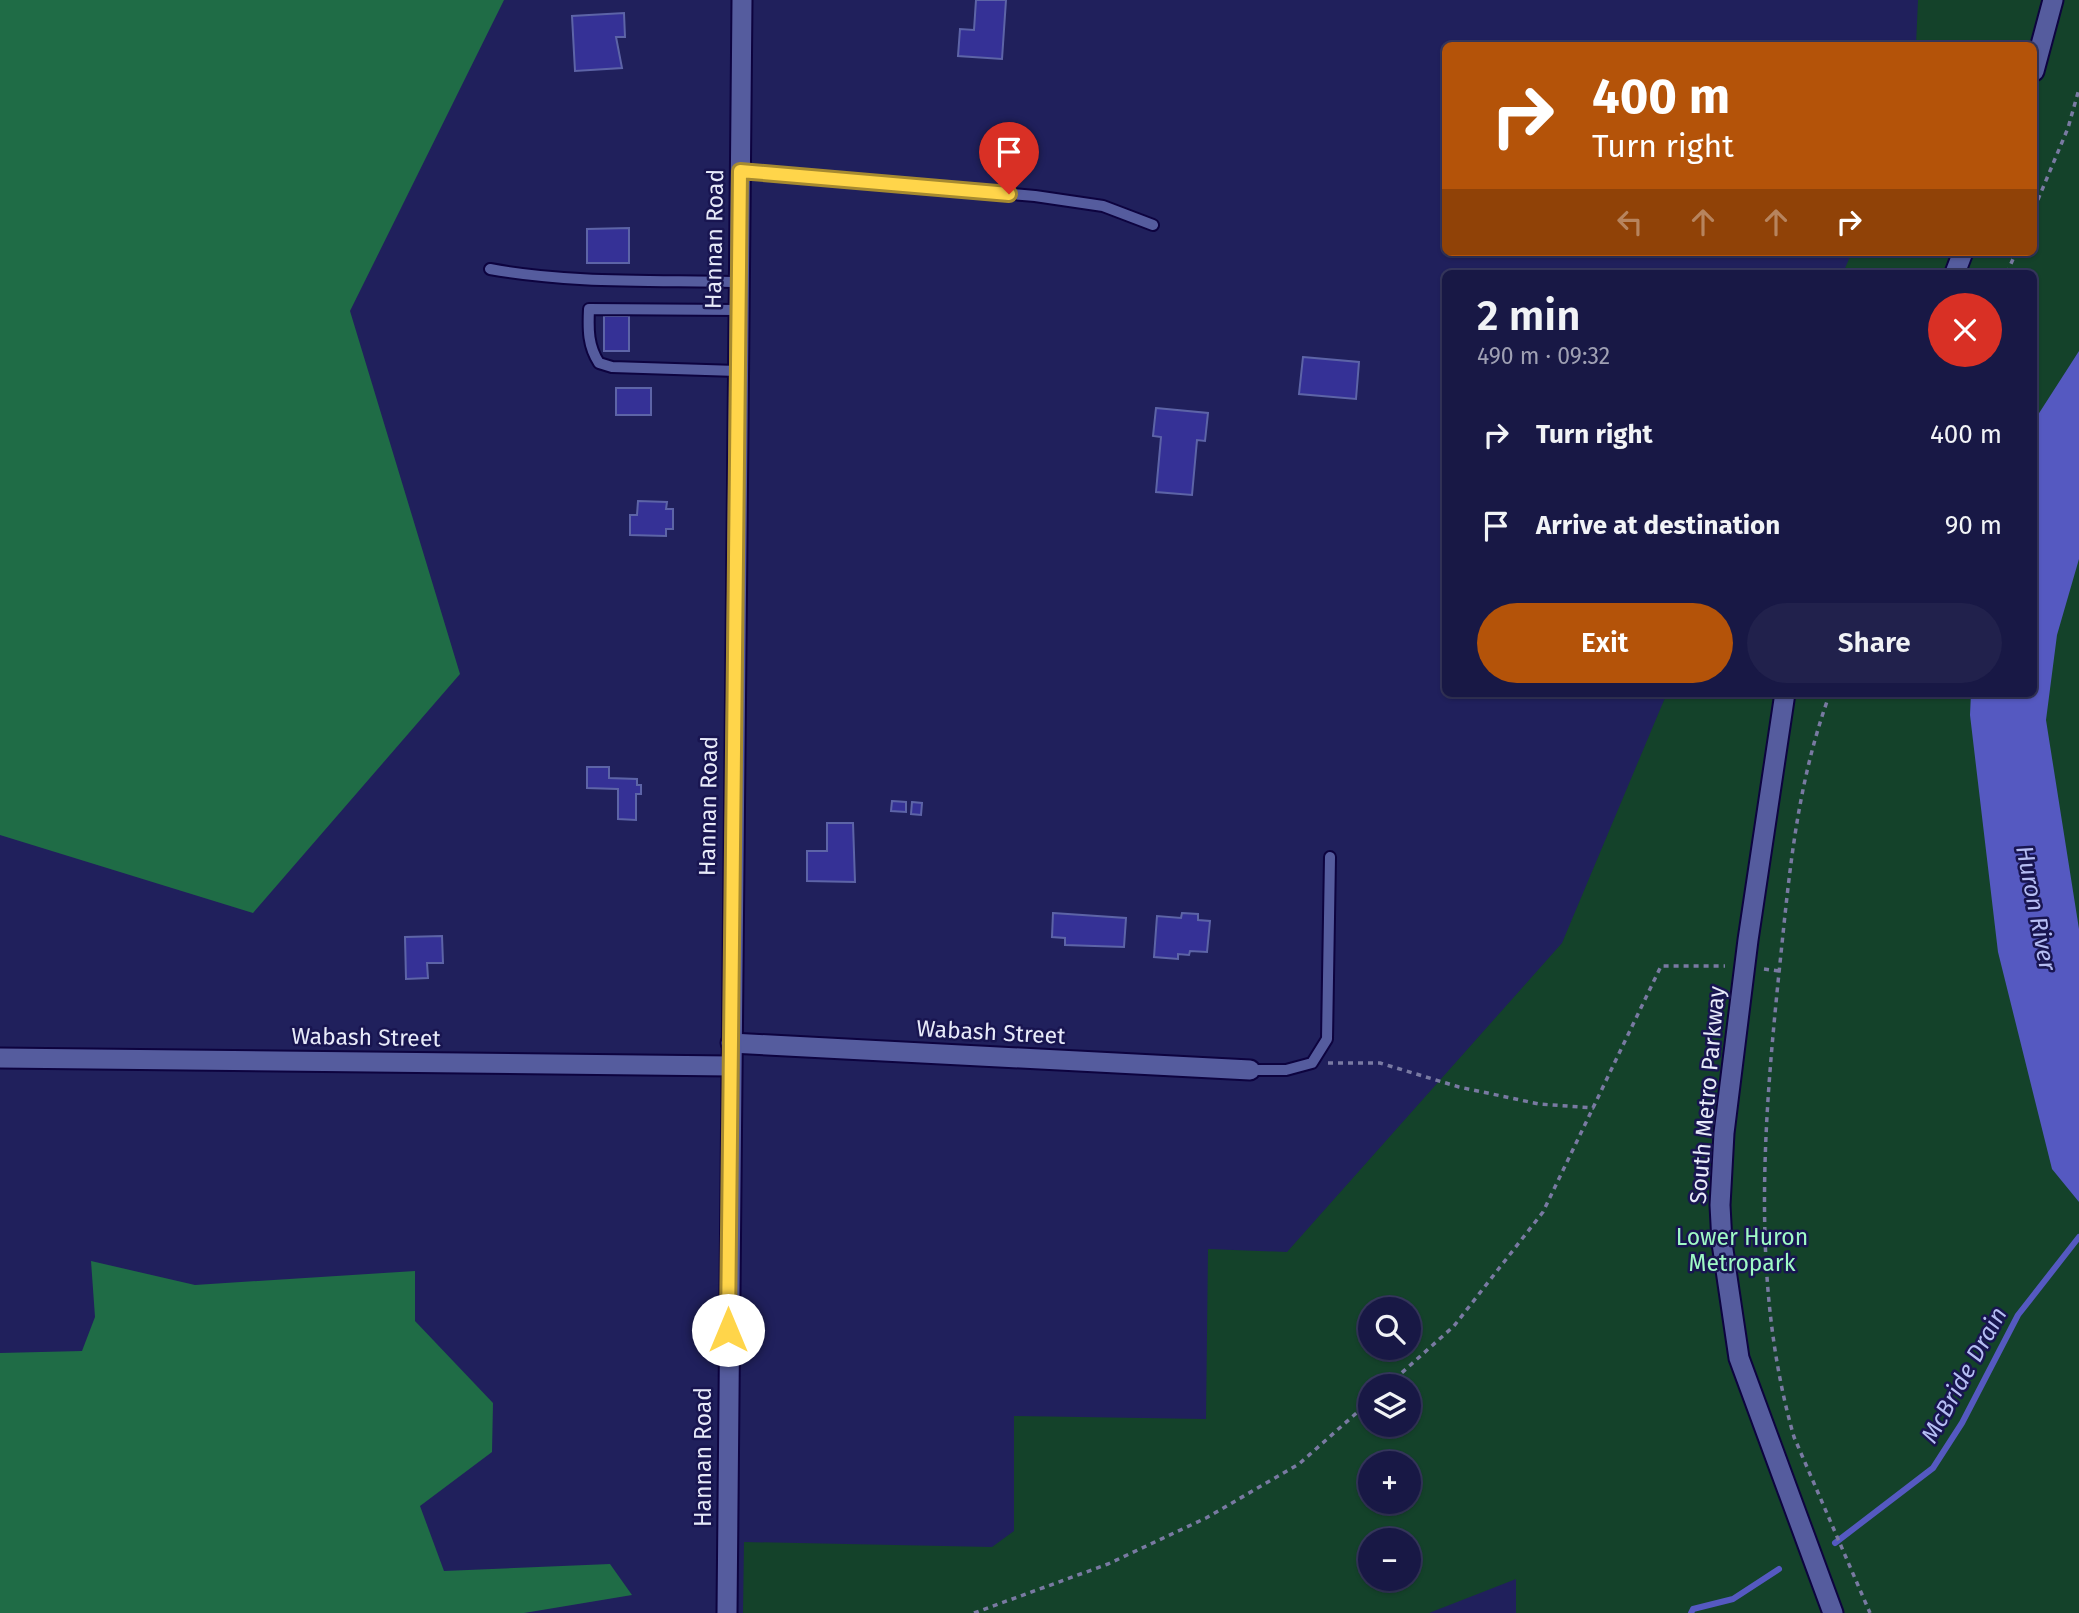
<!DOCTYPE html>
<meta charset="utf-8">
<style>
body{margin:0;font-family:"Fira Sans",sans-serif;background:#21214c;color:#f1f3f6;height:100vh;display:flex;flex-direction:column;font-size:26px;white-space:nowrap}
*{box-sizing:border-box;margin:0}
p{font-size:23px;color:#9fa0b3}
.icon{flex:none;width:38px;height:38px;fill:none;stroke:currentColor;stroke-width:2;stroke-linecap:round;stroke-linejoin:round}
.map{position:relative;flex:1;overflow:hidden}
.sheet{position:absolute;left:1442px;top:270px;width:595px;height:427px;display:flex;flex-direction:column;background:#181845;border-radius:10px;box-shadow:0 2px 5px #0004,0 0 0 2px #36375e}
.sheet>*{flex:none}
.top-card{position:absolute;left:1442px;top:42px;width:595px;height:214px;border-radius:10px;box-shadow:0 2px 5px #0004,0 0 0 2px #36375e;background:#b45309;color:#fff;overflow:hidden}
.fabs{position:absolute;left:1358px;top:1297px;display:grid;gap:14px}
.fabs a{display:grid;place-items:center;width:63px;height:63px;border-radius:50%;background:#181845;box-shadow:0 2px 5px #0004,0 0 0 2px #36375e;font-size:35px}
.pin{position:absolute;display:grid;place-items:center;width:60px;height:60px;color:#fff;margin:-72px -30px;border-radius:50% 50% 50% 0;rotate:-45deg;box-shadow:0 0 7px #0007}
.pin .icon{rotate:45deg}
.me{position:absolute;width:77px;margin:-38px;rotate:0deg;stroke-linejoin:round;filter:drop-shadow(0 0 5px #0008)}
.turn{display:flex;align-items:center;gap:24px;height:147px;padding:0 35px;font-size:32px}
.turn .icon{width:91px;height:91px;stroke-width:2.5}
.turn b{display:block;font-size:49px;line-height:60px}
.lanes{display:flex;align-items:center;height:66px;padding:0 35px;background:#0003;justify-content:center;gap:35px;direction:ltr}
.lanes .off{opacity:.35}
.round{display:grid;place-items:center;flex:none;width:74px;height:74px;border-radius:37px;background:#21214c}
.head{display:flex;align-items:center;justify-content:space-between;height:119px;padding:0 35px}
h1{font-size:42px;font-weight:600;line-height:52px}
.button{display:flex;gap:14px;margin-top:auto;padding:14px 35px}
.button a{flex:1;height:80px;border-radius:42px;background:#b45309;color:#fff;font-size:28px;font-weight:600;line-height:80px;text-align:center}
.button a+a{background:#21214c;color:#f1f3f6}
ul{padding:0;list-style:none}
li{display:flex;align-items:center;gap:21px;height:91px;padding:0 35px}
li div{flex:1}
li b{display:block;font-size:26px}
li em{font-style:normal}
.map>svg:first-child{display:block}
.green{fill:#14422a;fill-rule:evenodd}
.forest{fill:#1f6c46}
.water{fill:#5559c1}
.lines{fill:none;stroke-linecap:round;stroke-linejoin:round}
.stream{stroke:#5559c1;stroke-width:6}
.building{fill:#353196;stroke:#5d64a7;stroke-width:2}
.service-casing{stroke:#0d033f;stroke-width:14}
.minor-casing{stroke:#0d033f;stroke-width:23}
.tertiary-casing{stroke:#0d033f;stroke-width:23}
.path{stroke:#797aa2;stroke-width:3.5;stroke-dasharray:5 5;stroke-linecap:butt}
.service{stroke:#555c9e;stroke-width:10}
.minor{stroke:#555c9e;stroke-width:19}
.tertiary{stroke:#555c9e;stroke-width:19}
.route-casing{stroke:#a68a30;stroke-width:18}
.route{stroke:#ffd54a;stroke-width:12}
.labels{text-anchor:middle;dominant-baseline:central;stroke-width:5;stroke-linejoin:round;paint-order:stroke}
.street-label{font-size:23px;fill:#e7eaf9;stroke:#181550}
.park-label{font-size:23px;fill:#9ffac5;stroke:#181550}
.water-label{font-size:24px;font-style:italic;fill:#b5bdf3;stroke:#181550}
</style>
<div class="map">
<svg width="2079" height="1613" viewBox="0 0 2079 1613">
<rect width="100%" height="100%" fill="#20205c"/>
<path class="green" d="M 1918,0 L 2079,0 L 2079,1613 L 1516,1613 L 1516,1579 L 1429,1613 L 743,1613 L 744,1542 L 992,1547 L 1014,1531 L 1014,1416 L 1206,1419 L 1208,1249 L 1287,1252 L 1562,943 L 1667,693 L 2034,693 L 2034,273 L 1843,273 L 1852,252 L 2034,252 L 2034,46 L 1916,45 ZM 1370,1309 L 1409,1309 L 1409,1348 L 1370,1348 ZM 1370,1386 L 1409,1386 L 1409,1424 L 1370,1424 ZM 1370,1463 L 1409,1463 L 1409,1502 L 1370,1502 ZM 1370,1540 L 1409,1540 L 1409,1578 L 1370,1578 Z"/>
<path class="forest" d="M 0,0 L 504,0 L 350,311 L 460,674 L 253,913 L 0,835 Z
M 91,1261 L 195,1285 L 415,1271 L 415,1321 L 493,1403 L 492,1452 L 420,1506 L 444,1571 L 610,1564 L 632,1595 L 524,1613 L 0,1613 L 0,1353 L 82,1351 L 95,1317 Z"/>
<path class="water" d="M 2079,351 L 2079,559 L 2057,635 L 2046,720 L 2079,929 L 2079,1202 L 2052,1169 L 1998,952 L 1970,715 L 1971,693 L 2034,693 L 2034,421 Z"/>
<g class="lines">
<path class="stream" d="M 1835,1543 L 1933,1468 L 1962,1423 L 2018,1315 L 2079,1237
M 1691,1613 L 1693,1609 L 1733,1599 L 1779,1569"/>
</g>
<path class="building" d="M 976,0 L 1006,0 L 1002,59 L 958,56 L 960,29 L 974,30 Z
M 624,13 L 625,37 L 616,37 L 622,68 L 575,71 L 572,16 Z
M 629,228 L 629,263 L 587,263 L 587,229 Z
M 604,316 L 629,316 L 629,351 L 604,351 Z
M 1303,357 L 1359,362 L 1356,399 L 1299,394 Z
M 616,388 L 651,388 L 651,415 L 616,415 Z
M 1156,408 L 1208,413 L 1205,441 L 1197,440 L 1192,495 L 1156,492 L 1161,437 L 1153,436 Z
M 638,501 L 667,502 L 666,509 L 673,509 L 673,529 L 666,529 L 666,536 L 630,535 L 630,515 L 637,515 Z
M 587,767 L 609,767 L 609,778 L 637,779 L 637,785 L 641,785 L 641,794 L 636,794 L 636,820 L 618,819 L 618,789 L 587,788 Z
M 892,801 L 906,802 L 906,812 L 891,811 Z
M 912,802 L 922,803 L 921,815 L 911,814 Z
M 827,823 L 853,823 L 855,882 L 807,881 L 807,851 L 827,851 Z
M 1053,913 L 1126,918 L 1124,947 L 1065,945 L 1065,938 L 1052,937 Z
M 1182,913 L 1198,914 L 1198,920 L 1210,921 L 1207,952 L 1190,951 L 1189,955 L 1178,954 L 1178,959 L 1154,957 L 1157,916 L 1181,918 Z
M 442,936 L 443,963 L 427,963 L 428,978 L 406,979 L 405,937 Z"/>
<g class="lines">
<g class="service-casing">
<path id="service" d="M 740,171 L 1035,196 L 1103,206 L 1153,225
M 490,269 C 572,284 655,280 739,282
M 737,371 L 612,367 L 599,363 C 588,346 588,330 589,309 L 738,310
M 1250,1070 L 1286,1070 L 1312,1063 L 1327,1039 L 1330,857"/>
</g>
<g class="minor-casing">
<path id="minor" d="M 2034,71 L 2053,0
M 1955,273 L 1963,252
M 1785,693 L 1748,940 L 1724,1133 L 1720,1205 L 1722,1243 L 1739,1358 L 1833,1613
M 731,1043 L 1250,1070"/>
</g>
<g class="tertiary-casing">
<path id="tertiary" d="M 0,1058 L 730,1066
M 727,1613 L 742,0"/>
</g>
<path class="path" d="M 2034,209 L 2068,128 L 2079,89
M 2007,273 L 2016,252
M 1830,693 C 1797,784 1790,867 1780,963 C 1764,1119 1750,1284 1794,1437 L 1870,1613
M 1764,969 L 1779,971
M 1328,1063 L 1380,1063 L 1459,1087 L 1539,1104 L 1594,1108
M 1387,1386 L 1454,1326 L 1543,1212 L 1661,966 L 1725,966
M 974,1613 L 1108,1564 L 1206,1518 L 1299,1464 L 1370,1401"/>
<use href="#service" class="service"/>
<use href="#minor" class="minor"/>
<use href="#tertiary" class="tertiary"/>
</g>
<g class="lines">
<g class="route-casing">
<path id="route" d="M 728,1330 L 740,171 L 1009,194"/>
</g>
<use href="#route" class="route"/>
</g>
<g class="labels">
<g class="street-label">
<text transform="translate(714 239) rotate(-89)">Hannan Road</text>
<text transform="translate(708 806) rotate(-89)">Hannan Road</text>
<text transform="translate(991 1032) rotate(3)">Wabash Street</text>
<text transform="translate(366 1037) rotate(1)">Wabash Street</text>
<text transform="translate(1707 1095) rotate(-85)">South Metro Parkway</text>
<text transform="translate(703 1457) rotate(-90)">Hannan Road</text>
</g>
<g class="park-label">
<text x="1742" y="1237">Lower Huron<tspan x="1742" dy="26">Metropark</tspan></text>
</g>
<g class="water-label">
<text transform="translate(2036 908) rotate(79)">Huron River</text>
<text transform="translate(1964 1375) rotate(-61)">McBride Drain</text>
</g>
</g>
</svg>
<div class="fabs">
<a><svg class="icon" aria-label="search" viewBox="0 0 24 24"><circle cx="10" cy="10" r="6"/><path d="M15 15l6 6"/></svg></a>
<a><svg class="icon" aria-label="layers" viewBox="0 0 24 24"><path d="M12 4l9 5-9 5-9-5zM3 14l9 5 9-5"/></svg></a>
<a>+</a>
<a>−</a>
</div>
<div class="pin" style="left:1009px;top:194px;background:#d93025"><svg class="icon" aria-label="arrive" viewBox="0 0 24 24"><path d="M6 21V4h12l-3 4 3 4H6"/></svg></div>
<svg class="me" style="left:728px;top:1330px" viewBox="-20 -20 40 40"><circle r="19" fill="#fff"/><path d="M0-13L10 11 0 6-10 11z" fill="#ffd54a"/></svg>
<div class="top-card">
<div class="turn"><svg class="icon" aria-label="right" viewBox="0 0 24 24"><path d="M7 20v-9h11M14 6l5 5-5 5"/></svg><div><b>400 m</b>Turn right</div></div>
<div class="lanes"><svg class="icon off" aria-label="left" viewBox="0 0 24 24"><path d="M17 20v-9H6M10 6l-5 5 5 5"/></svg><svg class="icon off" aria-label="ahead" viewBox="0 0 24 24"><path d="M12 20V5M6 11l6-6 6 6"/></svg><svg class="icon off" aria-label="ahead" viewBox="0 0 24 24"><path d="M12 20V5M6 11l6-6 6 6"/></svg><svg class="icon" aria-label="right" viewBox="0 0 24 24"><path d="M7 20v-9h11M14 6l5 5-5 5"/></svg></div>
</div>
<section class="sheet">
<div class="head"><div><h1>2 min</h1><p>490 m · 09:32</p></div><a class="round" style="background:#d93025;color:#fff"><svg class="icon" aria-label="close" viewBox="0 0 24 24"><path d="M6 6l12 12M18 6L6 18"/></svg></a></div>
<ul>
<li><svg class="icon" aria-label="right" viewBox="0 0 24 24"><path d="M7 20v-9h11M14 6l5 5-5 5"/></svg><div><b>Turn right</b></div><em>400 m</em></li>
<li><svg class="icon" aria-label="arrive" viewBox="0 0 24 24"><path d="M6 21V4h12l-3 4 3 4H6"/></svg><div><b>Arrive at destination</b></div><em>90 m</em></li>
</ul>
<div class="button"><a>Exit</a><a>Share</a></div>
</section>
</div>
